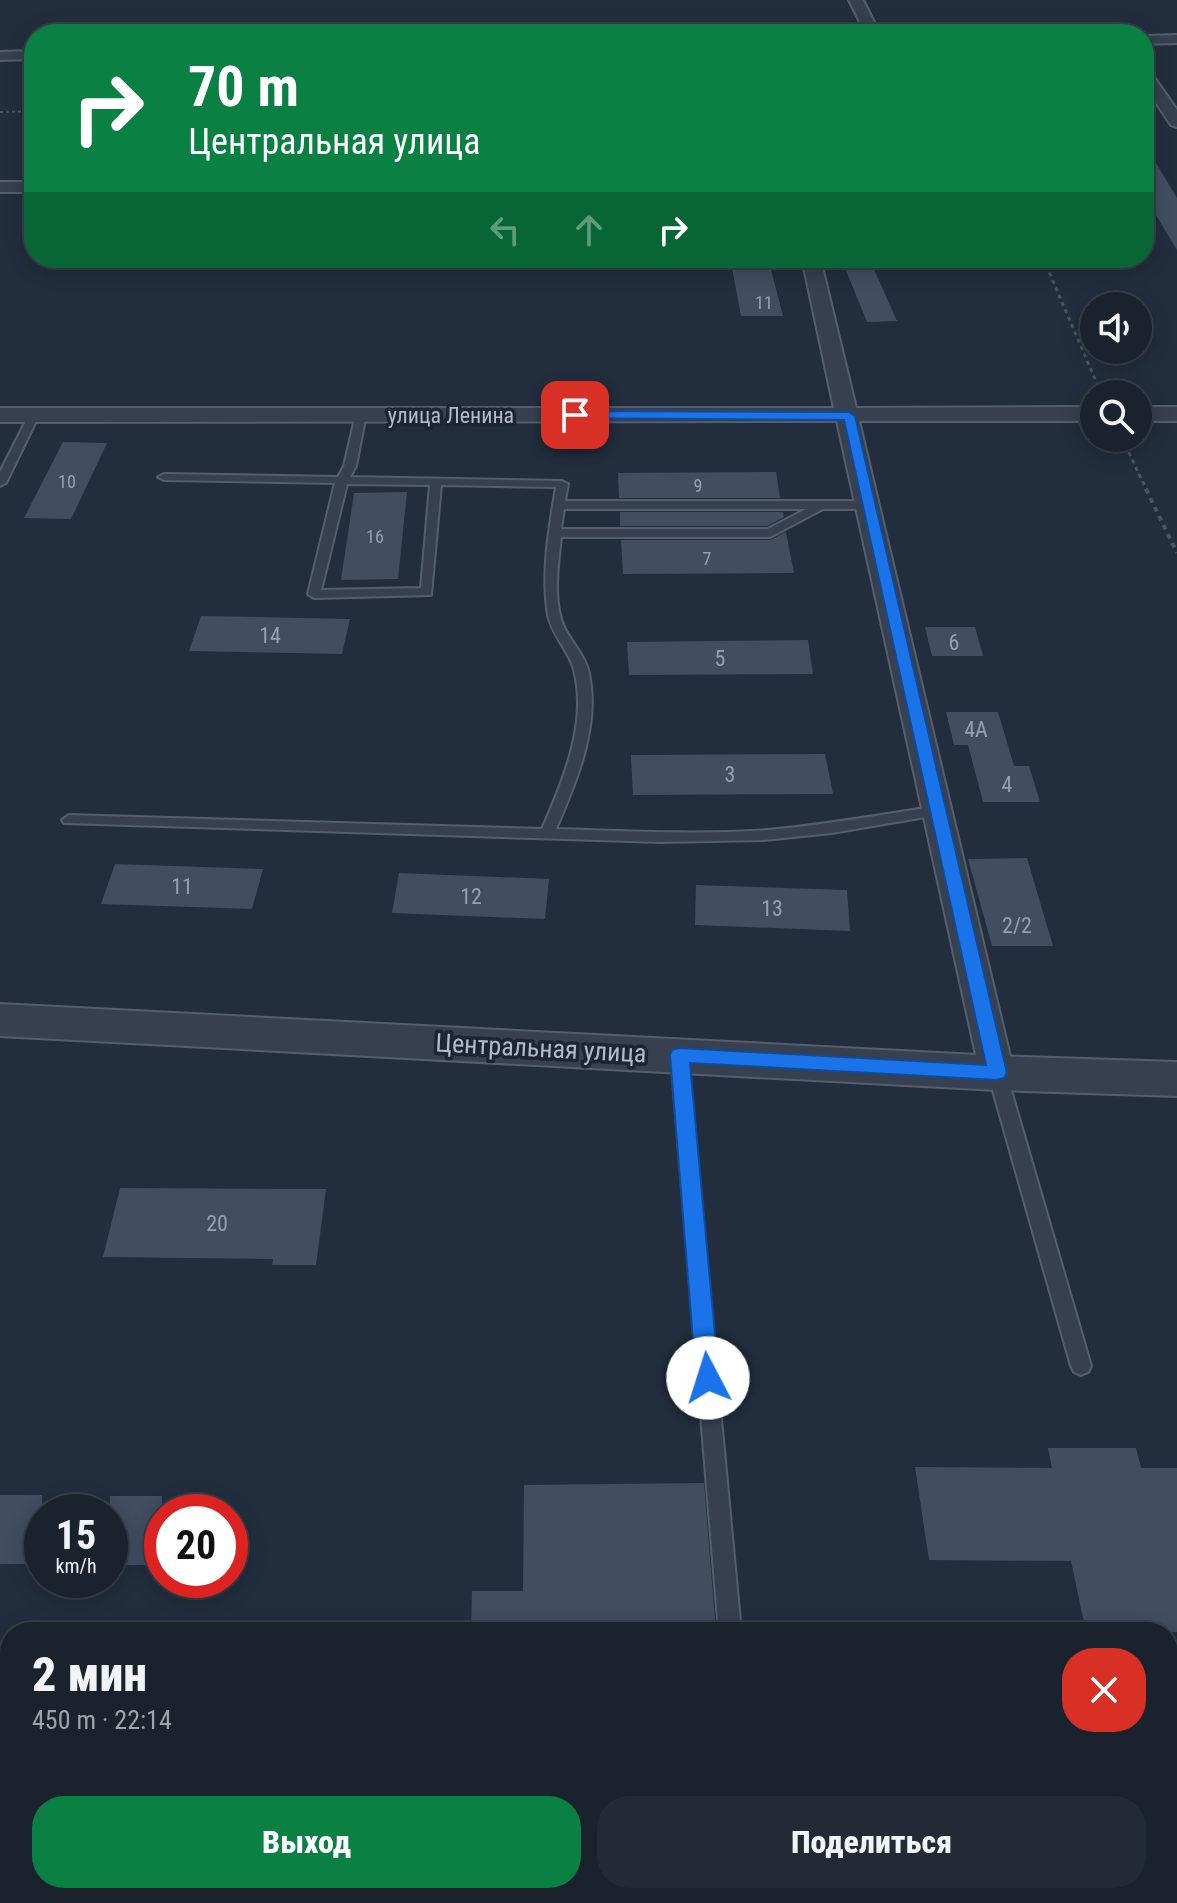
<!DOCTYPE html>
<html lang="ru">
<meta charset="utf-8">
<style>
body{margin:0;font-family:"Roboto Condensed",sans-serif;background:#232a36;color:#f1f3f6;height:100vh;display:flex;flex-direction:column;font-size:30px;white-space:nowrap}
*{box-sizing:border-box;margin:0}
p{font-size:26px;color:#9fa4aa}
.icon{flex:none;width:44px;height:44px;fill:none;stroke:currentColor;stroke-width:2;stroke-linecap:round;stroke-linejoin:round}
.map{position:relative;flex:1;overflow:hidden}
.sheet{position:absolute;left:0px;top:1622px;width:1178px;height:282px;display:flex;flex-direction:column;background:#1a222e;border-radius:32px 32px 0 0;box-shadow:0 4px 20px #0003,0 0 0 2px #383f4a}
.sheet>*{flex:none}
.guide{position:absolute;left:24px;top:24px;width:1130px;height:244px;border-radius:32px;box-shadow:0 4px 20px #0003,0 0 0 2px #383f4a;background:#0b8043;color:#fff;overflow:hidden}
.tools{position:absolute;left:1080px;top:292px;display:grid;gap:16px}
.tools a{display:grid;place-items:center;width:72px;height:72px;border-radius:50%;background:#1a222e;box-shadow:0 4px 20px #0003,0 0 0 2px #383f4a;font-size:40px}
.speed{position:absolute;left:24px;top:1494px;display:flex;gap:16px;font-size:40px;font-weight:700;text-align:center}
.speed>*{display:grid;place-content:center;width:104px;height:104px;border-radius:50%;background:#1a222e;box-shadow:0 4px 20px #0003,0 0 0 2px #383f4a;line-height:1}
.speed small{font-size:20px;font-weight:400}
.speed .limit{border:12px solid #d22;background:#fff;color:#111}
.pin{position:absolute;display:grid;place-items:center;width:68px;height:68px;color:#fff;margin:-34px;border-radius:16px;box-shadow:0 4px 12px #0006}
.me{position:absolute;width:88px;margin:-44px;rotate:355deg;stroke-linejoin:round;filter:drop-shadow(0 0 6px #0008)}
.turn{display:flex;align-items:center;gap:28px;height:168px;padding:0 32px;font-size:36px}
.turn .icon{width:104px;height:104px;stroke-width:2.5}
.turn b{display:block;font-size:56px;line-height:68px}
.lanes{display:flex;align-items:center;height:76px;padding:0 32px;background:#0003;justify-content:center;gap:40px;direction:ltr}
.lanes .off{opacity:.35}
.round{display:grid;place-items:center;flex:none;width:84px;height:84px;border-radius:32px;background:#232a36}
.overview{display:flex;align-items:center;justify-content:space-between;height:136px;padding:0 32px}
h1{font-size:48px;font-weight:800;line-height:60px}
.button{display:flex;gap:16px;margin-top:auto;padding:16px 32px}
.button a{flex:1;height:92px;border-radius:32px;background:#0b8043;color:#fff;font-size:32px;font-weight:800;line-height:92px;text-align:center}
.button a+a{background:#232a36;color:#f1f3f6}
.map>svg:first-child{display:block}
.building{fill:#414e60}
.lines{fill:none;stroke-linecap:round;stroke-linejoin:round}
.service-casing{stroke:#545e6c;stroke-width:4}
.minor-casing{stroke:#545e6c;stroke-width:4}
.tertiary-casing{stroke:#545e6c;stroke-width:4}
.path-far2{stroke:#42595c;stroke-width:2;stroke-dasharray:3 3;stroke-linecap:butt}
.path-far1{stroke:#42595c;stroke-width:3;stroke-dasharray:4 4;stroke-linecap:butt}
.path{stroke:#42595c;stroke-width:4;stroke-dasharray:5 5;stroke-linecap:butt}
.service{fill:#36404e;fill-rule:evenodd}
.minor{fill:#36404e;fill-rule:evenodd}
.tertiary{fill:#36404e;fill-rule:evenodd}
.route{fill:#1a73e8;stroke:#114b97;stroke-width:2}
.labels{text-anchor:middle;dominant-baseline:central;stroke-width:7;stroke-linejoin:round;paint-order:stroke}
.far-number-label{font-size:18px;fill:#96a0af}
.far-street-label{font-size:22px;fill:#b2bbc9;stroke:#1b2533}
.number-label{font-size:22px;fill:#96a0af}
.street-label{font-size:26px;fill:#b2bbc9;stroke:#1b2533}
</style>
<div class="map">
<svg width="1177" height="1903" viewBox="0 0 1177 1903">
<rect width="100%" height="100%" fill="#222e3e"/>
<path class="building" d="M 1144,143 L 1177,198 L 1177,250 L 1144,195 Z
M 730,258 L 768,258 L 783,316 L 741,316 Z
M 841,258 L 869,258 L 897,321 L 867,322 Z
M 63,442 L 107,443 L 71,519 L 24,518 Z
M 776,472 L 780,498 L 619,498 L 618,473 Z
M 407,492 L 398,579 L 341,580 L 354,493 Z
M 620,512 L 783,512 L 784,517 L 767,526 L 620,526 Z
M 786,532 L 794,573 L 623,574 L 621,540 L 770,540 Z
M 201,616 L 350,619 L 342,654 L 189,651 Z
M 925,627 L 975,627 L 983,656 L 932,656 Z
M 808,640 L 813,674 L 629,675 L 627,642 Z
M 946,712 L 998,712 L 1014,766 L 1029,766 L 1040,802 L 983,802 L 968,745 L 954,745 Z
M 825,754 L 833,794 L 633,795 L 631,755 Z
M 1027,858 L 1053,946 L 992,946 L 968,859 Z
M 115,864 L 263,869 L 252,909 L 101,904 Z
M 399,873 L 549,879 L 545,919 L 392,913 Z
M 696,885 L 847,890 L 850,931 L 695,925 Z
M 120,1188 L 326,1189 L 316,1265 L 272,1265 L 273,1259 L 103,1257 Z
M 1048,1448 L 1136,1448 L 1141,1468 L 1177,1468 L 1177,1632 L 1086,1632 L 1071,1561 L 929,1560 L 915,1467 L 1052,1468 Z
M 704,1483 L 716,1632 L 471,1632 L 472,1591 L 523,1591 L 524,1485 Z
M 0,1495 L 42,1495 L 42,1564 L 0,1564 Z
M 110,1496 L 162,1496 L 162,1565 L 110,1565 Z"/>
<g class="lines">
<g class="service-casing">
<path id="service" d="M 361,411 L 366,414 L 356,466 L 350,477 L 562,481 L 568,484 L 565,501 L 869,501 L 875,505 L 869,509 L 823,509 L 770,537 L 561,537 C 558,565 552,603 565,629 C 573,644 585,656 589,673 C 600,727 577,780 556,829 C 626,831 697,835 767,830 C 824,825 881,815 938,806 L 945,811 L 943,814 L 832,833 L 764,840 L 661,842 L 64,823 L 62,820 L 69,815 L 542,829 C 563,781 588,723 574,670 C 569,650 552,636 548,615 C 541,573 549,529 556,487 L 441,485 L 431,595 L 314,598 L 308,594 L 335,483 L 164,480 L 158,477 L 164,474 L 338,477 L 344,466 L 356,414 ZM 347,484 L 430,485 L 421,588 L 321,590 ZM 564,509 L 806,509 L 768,529 L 561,529 Z
M 34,412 L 39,415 L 6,483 L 0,486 L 0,472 L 29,415 Z
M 679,1049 L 685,1051 L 687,1055 L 741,1632 L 719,1632 L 671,1055 L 673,1051 Z
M 997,1067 L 1003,1068 L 1006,1073 L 1091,1366 L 1088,1372 L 1081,1375 L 1074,1372 L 1071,1366 L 988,1073 L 991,1068 Z
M 741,1894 L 765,1894 L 766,1903 L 740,1903 Z"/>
</g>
<g class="minor-casing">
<path id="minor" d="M 849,0 L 863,0 L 880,34 L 866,34 Z
M 1177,35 L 1177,43 L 1144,44 L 1144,36 Z
M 34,51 L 34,59 L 0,60 L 0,52 Z
M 1144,68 L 1149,70 L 1177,110 L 1177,127 L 1171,125 L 1144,85 Z
M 0,182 L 34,182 L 34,192 L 0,192 Z
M 802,258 L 820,258 L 856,408 L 1094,407 L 1094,421 L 859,421 L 1014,1073 L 1009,1082 L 997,1086 L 985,1082 L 980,1073 L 837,421 L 0,422 L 0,408 L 834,408 Z
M 1138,407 L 1177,407 L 1177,421 L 1138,421 Z"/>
</g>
<g class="tertiary-casing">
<path id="tertiary" d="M 0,1004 L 997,1056 L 1177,1062 L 1177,1096 L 997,1090 L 0,1036 Z"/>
</g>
<path class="path-far2" d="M 0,112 L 34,111"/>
<path class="path-far1" d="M 1043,258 L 1101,393
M 1122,438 L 1147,491"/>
<path class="path" d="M 1146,489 L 1177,553"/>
<use href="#service" class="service"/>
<use href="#minor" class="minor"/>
<use href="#tertiary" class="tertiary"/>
</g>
<path class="route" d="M 575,411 L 849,412 L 855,416 L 1007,1073 L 1004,1078 L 997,1080 L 690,1063 L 719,1378 L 716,1385 L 708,1388 L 700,1385 L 696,1378 L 670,1055 L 672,1050 L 679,1048 L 986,1065 L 844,420 L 570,418 L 568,415 Z"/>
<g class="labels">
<g class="far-number-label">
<text x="764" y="302">11</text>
<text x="67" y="481">10</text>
<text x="698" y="485">9</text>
<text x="375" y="536">16</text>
<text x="707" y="558">7</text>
</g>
<g class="far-street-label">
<text x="451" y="415">улица Ленина</text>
</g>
<g class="number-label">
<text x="270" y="635">14</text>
<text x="954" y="642">6</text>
<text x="720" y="658">5</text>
<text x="976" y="729">4А</text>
<text x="730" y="774">3</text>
<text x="1007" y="784">4</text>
<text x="182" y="886">11</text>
<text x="471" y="896">12</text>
<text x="772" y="908">13</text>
<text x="1017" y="925">2/2</text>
<text x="217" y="1223">20</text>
</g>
<g class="street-label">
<text transform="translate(541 1048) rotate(3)">Центральная улица</text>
</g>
</g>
</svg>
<div class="tools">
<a><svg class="icon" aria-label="sound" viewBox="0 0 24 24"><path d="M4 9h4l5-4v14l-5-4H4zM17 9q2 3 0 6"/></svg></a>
<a><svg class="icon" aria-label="search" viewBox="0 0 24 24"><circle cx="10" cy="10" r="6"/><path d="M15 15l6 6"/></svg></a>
</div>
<div class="speed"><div>15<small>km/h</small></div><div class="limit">20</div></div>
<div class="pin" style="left:575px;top:415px;background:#d93025"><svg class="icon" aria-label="arrive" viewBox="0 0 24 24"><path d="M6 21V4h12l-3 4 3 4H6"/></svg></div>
<svg class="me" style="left:708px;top:1378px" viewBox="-20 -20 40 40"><circle r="19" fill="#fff"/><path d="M0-13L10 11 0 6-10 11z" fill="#1a73e8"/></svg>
<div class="guide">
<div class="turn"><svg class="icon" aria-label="right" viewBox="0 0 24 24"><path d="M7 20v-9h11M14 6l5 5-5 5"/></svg><div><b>70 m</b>Центральная улица</div></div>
<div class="lanes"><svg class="icon off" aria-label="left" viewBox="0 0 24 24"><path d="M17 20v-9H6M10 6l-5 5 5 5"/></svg><svg class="icon off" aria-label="ahead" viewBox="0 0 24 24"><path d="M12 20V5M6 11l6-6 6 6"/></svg><svg class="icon" aria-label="right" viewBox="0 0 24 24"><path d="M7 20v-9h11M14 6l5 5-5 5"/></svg></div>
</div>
<section class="sheet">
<div class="overview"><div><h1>2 мин</h1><p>450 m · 22:14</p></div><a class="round" style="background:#d93025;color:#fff"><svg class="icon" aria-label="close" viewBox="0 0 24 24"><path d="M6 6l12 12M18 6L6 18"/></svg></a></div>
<div class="button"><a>Выход</a><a>Поделиться</a></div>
</section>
</div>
